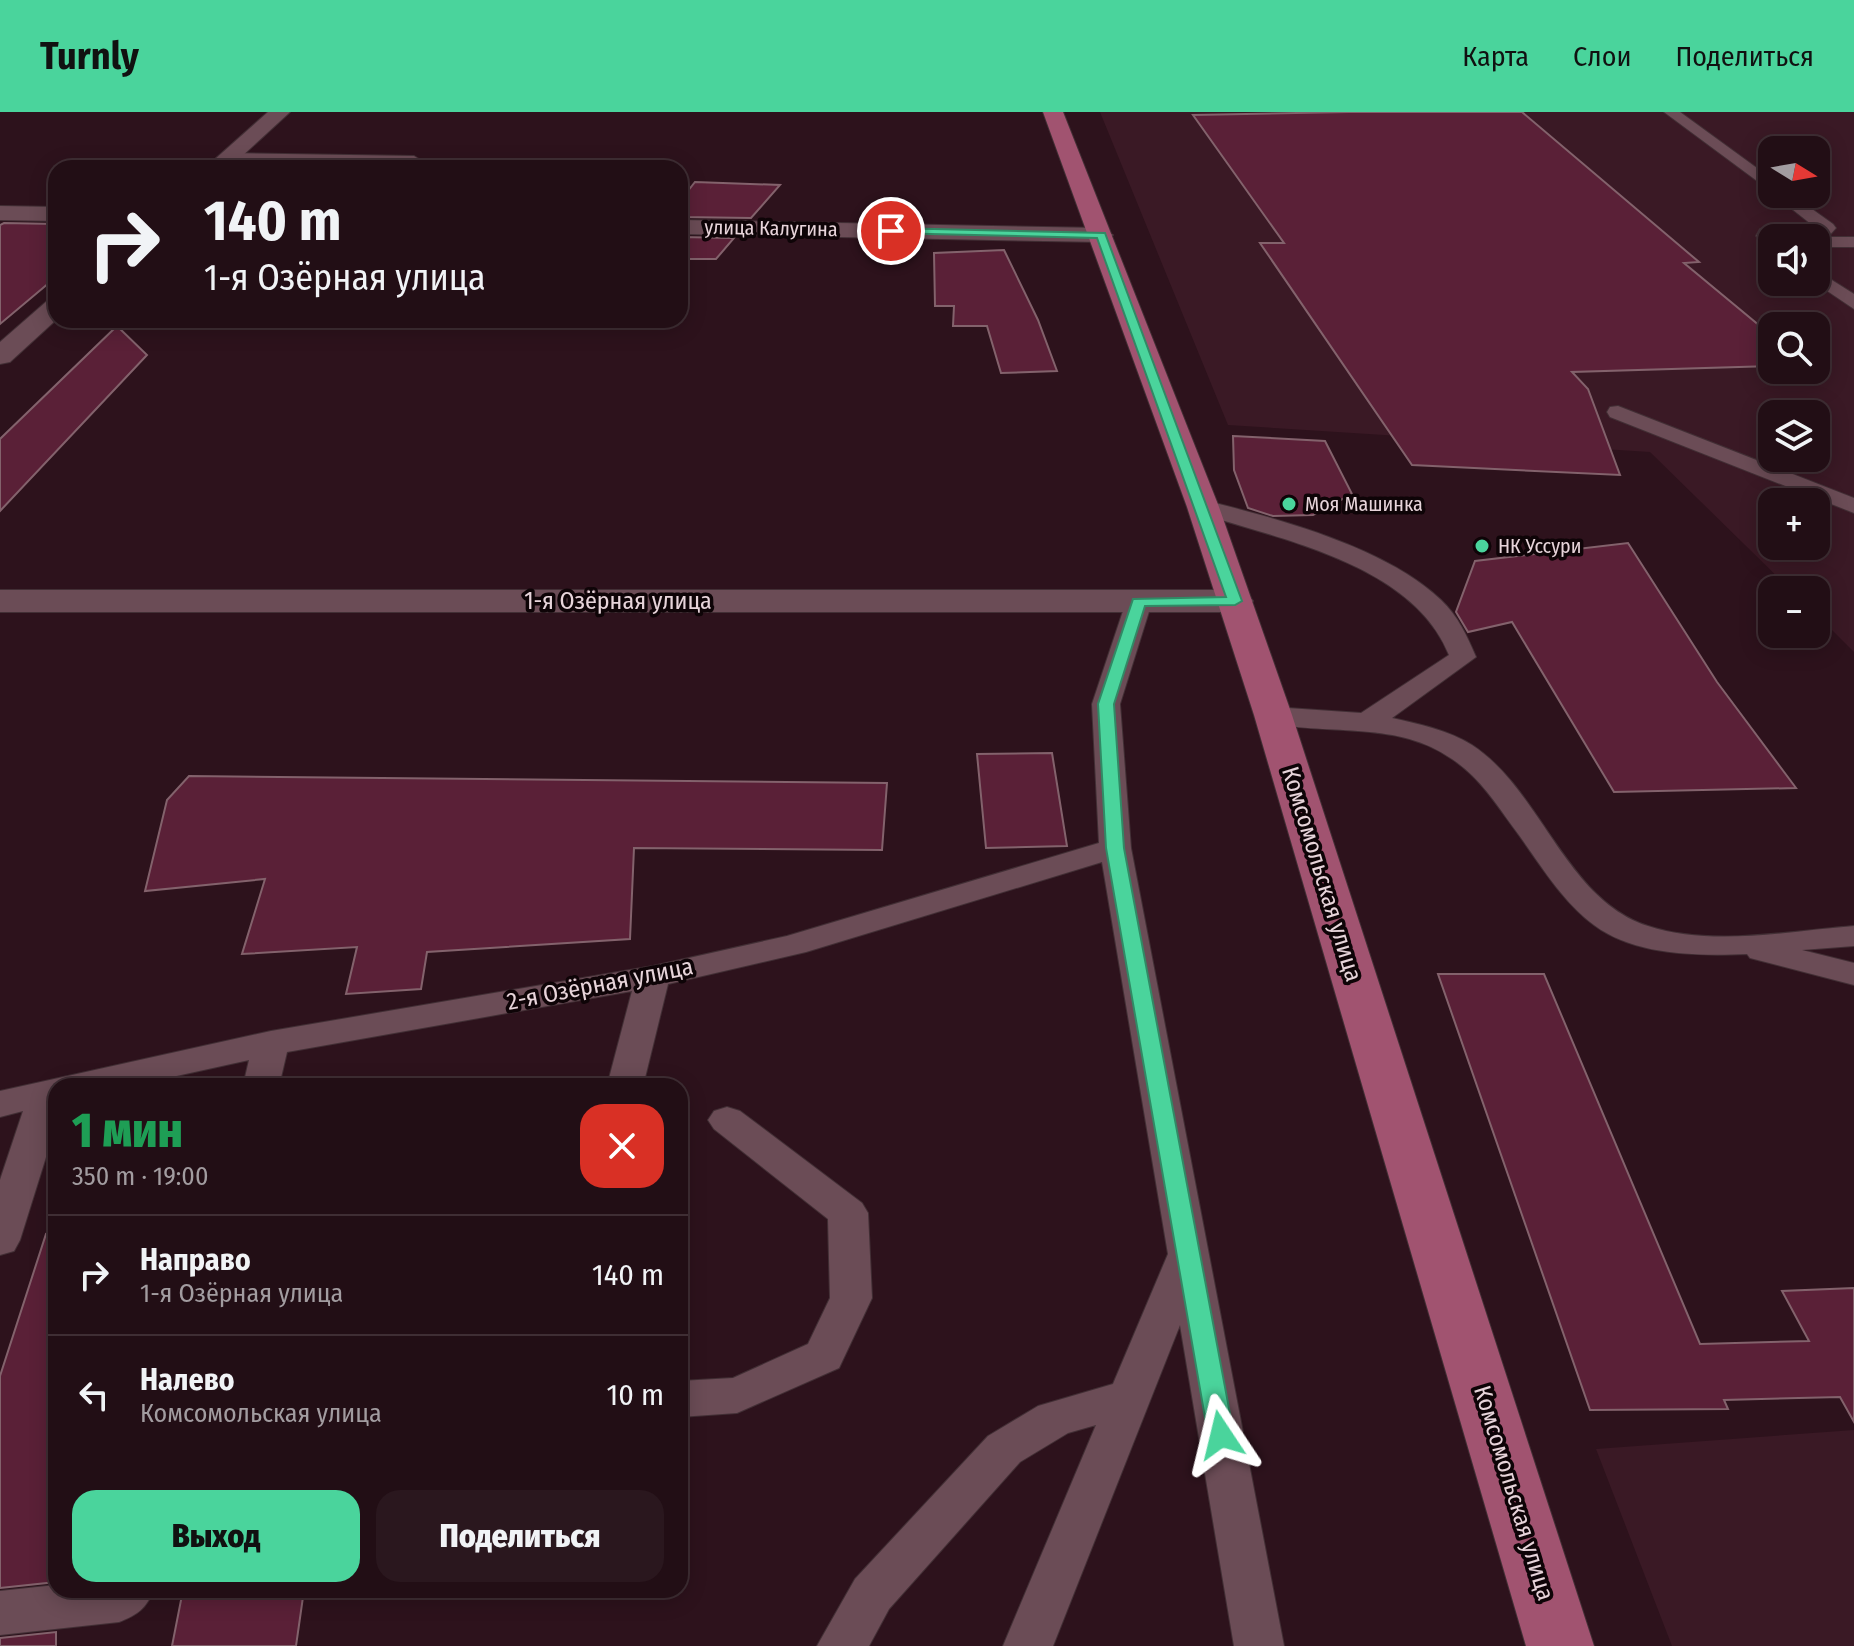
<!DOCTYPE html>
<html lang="ru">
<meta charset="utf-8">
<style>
body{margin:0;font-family:"Fira Sans Condensed",sans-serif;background:#2a171e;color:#f1f3f6;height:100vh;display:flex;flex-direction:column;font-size:30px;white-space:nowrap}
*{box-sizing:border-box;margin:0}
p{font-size:26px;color:#a29ca0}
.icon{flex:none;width:44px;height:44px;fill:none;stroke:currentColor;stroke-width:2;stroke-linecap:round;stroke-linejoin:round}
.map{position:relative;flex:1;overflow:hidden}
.panel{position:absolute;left:48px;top:966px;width:640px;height:520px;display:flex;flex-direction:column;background:#220e15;border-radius:24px;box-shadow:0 4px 20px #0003,0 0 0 2px #3f2e34}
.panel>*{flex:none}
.guide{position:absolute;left:48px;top:48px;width:640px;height:168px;border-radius:24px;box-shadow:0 4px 20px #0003,0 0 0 2px #3f2e34;background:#220e15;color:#f1f3f6;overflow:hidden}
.needle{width:52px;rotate:101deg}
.controls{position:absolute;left:1758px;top:24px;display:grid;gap:16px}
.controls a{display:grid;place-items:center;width:72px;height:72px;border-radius:16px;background:#220e15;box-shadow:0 4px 20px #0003,0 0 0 2px #3f2e34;font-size:40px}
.pin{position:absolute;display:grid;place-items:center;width:68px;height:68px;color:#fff;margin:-34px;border:4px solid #fff;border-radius:50%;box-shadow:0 2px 8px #0007}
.me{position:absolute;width:88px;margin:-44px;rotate:350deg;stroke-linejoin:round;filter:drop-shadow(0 0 6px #0008)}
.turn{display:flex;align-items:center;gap:28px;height:168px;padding:0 24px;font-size:36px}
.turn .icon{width:104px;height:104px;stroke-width:2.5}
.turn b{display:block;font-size:56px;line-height:68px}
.round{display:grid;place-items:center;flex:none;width:84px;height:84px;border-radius:24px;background:#2a171e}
.summary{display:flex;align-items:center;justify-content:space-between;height:136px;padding:0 24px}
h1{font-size:48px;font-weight:800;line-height:60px;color:#1e9e55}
.primary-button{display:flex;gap:16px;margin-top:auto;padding:16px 24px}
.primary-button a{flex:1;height:92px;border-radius:24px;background:#4ad49c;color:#111;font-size:32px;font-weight:800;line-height:92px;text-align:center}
.primary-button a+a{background:#2a171e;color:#f1f3f6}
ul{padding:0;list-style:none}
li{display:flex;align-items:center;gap:24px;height:120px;padding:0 24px;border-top:2px solid #3f2e34}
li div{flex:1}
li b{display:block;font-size:30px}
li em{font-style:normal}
header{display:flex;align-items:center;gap:48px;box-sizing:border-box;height:112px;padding:0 40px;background:#4ad49c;color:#111}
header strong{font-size:38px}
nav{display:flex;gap:44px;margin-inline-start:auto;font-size:28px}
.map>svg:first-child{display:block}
.built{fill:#3a1925;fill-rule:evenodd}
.building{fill:#5a2037;stroke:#83626c;stroke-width:2}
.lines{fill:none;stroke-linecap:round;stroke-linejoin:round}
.service-casing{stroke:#422f35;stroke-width:2}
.minor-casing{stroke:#422f35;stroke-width:2}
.primary-casing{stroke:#422f35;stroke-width:2}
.service{fill:#6b4c56;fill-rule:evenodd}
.minor{fill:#6b4c56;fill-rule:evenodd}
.primary{fill:#a15370;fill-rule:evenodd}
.route{fill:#4ad49c;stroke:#308a65;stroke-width:2}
.poi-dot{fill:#4ad49c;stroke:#0e0407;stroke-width:3}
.labels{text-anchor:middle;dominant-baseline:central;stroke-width:7;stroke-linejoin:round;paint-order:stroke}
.far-street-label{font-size:20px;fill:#e7d4da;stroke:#0e0407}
.far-poi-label{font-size:20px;fill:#e7d4da;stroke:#0e0407;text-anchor:start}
.street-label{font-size:24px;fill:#e7d4da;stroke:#0e0407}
</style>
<header>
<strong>Turnly</strong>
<nav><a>Карта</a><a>Слои</a><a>Поделиться</a></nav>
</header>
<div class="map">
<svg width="1854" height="1534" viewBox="0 0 1854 1534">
<rect width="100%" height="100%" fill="#2d121c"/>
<path class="built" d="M 1100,0 L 1854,0 L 1854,540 L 1816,502 L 1816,478 L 1791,478 L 1650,340 L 1228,313 ZM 1772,38 L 1816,38 L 1816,82 L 1772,82 ZM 1772,126 L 1816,126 L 1816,170 L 1772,170 ZM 1772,214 L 1816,214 L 1816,258 L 1772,258 ZM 1772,302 L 1816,302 L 1816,346 L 1772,346 ZM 1772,390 L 1816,390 L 1816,434 L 1772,434 Z
M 1854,1318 L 1854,1534 L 1672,1534 L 1596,1337 Z"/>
<path class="building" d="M 1349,0 L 1522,0 L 1699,150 L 1684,151 L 1772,224 L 1772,254 L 1572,260 L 1588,277 L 1620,363 L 1412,353 L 1260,131 L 1284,131 L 1193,3 Z
M 695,70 L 780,73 L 751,106 L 680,105 L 680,89 Z
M 4,111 L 56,112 L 56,165 L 0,212 L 0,113 Z
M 680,125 L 734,126 L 716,147 L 680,147 Z
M 1004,138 L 1038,208 L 1057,259 L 1001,261 L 987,214 L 953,214 L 954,194 L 935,194 L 934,141 Z
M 117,214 L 147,243 L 0,399 L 0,327 Z
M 1233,324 L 1325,329 L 1352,382 L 1313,403 L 1273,404 L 1248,396 L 1234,358 Z
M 1628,431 L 1717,570 L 1796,676 L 1614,680 L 1512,510 L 1468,520 L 1456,500 L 1475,449 Z
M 1052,641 L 1067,734 L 986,736 L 977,642 Z
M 189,664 L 887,671 L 882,738 L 634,736 L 630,827 L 427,840 L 421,877 L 346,882 L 357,835 L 242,842 L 265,767 L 145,779 L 167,688 Z
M 1438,862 L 1544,862 L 1700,1232 L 1809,1229 L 1782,1179 L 1854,1176 L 1854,1310 L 1840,1285 L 1724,1288 L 1728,1297 L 1590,1298 Z
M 46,1122 L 56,1124 L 56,1470 L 0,1476 L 0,1264 Z
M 183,1478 L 304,1478 L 296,1534 L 172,1534 Z
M 56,1520 L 56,1534 L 0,1534 L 0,1526 Z"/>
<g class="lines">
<g class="service-casing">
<path id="service" d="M 1664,0 L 1680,0 L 1772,67 L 1772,80 Z
M 228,41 L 414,44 L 422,49 L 414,54 L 223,49 L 220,46 Z
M 1773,82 L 1791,82 L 1833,112 L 1836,116 L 1828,125 L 1854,125 L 1854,135 L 1816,135 L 1816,126 L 1772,126 L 1772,135 L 1756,124 L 1760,117 L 1816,116 Z
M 1816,158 L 1854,182 L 1854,197 L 1814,170 Z
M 1618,294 L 1854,386 L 1854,401 L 1610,305 L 1607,300 L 1610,295 Z
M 1203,388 C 1276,406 1386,435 1441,488 C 1458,504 1467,524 1476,545 L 1392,606 C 1419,612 1448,618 1472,633 C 1542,679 1565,787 1648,814 C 1711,835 1789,819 1854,814 L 1854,834 L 1802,838 L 1854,851 L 1854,873 L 1750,846 L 1747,842 C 1699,844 1635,844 1594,813 C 1561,789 1537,747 1513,715 C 1495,690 1478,664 1452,647 C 1396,607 1326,625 1263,609 L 1259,603 L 1263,597 L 1273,595 L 1361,601 L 1449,543 C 1413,452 1279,427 1195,400 L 1191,395 L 1195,390 Z
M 1139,482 L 1152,490 L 1120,592 L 1131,736 L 1284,1534 L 1234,1534 L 1180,1213 L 1053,1534 L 1003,1534 L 1096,1313 L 1068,1321 L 1020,1350 L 889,1497 L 869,1534 L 817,1534 L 855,1467 L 988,1324 L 1038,1294 L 1113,1272 L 1168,1142 L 1102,750 L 806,840 L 668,872 L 643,974 L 607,974 L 632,879 L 287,940 L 279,974 L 243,974 L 249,948 L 131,974 L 56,974 L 56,1013 L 20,1128 L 14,1139 L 0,1143 L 0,1068 L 23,999 L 0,1005 L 0,979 L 271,919 L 653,854 L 787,824 L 1099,731 L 1092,592 L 1126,490 Z
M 727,995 L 740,999 L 862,1091 L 868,1101 L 872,1186 L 839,1256 L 737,1301 L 680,1305 L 680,1269 L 733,1266 L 808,1232 L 830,1186 L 828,1107 L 714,1017 L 708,1008 L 714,999 Z
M 56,1473 L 56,1478 L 154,1478 C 146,1496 138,1503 119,1510 L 0,1523 L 0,1479 Z"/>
</g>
<g class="minor-casing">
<path id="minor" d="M 268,0 L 290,0 L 229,56 L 205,56 Z
M 0,94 L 56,95 L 56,109 L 0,108 Z
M 680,108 L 1101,116 L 1113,123 L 1101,130 L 680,122 Z
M 56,186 L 56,208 L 10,250 L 0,252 L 0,230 L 47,189 Z
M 0,478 L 1235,478 L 1247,482 L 1253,489 L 1247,496 L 1235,500 L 0,500 Z"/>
</g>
<g class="primary-casing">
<path id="primary" d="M 1043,0 L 1063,0 L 1219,395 L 1292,603 L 1594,1534 L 1526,1534 L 1254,603 L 1187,395 Z"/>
</g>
<use href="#service" class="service"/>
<use href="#minor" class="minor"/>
<use href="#primary" class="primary"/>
</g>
<path class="route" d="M 891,116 L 1105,121 L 1242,489 L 1235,493 L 1145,494 L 1114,592 L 1124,736 L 1234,1323 L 1230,1330 L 1221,1333 L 1212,1330 L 1208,1323 L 1106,736 L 1098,592 L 1133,487 L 1226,485 L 1097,126 L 887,121 Z"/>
<g class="poi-dot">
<circle cx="1289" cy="392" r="8"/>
<circle cx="1482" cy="434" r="8"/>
</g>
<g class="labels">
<g class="far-street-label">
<text transform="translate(771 116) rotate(1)">улица Калугина</text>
</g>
<g class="far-poi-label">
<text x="1305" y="392">Моя Машинка</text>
<text x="1498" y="434">НК Уссури</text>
</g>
<g class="street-label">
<text x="618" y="489">1-я Озёрная улица</text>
<text transform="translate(1322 762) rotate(73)">Комсомольская улица</text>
<text transform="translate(600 872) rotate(-11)">2-я Озёрная улица</text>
<text transform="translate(1514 1381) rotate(73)">Комсомольская улица</text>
</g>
</g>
</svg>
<div class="controls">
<a><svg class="needle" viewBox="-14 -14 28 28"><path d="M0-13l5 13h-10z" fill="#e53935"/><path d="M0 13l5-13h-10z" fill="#a29ca0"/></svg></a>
<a><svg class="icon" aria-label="sound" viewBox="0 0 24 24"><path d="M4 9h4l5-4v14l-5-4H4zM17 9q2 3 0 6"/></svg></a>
<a><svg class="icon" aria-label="search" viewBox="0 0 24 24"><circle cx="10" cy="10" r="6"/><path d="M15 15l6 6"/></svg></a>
<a><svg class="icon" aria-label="layers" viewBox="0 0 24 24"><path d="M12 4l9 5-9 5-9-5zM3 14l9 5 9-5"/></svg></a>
<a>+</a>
<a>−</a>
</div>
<div class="pin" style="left:891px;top:119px;background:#d93025"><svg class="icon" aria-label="arrive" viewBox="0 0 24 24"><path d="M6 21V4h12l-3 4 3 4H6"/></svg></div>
<svg class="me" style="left:1221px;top:1323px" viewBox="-20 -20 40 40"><path d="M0-17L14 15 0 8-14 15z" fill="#4ad49c" stroke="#fff" stroke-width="4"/></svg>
<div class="guide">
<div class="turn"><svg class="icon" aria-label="right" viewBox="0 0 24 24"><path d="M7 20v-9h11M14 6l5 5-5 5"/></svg><div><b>140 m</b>1-я Озёрная улица</div></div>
</div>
<section class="panel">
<div class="summary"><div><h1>1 мин</h1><p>350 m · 19:00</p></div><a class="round" style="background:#d93025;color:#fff"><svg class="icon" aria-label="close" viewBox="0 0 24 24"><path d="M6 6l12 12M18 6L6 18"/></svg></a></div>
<ul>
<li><svg class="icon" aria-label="right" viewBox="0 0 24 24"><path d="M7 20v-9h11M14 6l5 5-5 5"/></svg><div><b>Направо</b><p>1-я Озёрная улица</p></div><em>140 m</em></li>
<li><svg class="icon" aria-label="left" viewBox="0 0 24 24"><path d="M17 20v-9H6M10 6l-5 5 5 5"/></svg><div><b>Налево</b><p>Комсомольская улица</p></div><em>10 m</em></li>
</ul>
<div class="primary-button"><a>Выход</a><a>Поделиться</a></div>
</section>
</div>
